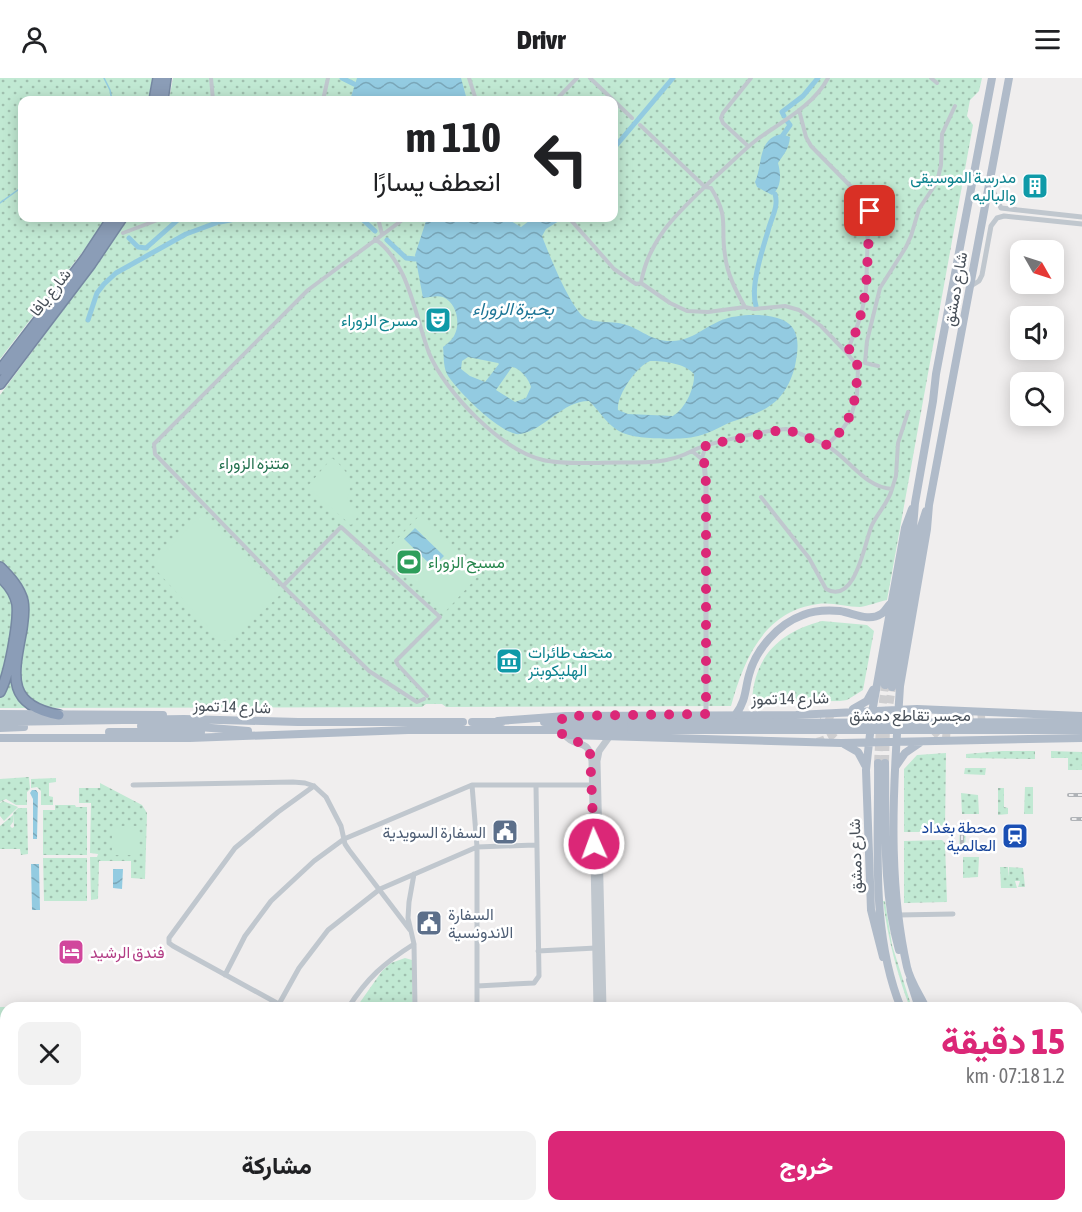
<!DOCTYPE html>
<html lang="ar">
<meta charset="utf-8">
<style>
body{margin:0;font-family:"Asap Condensed",Vazirmatn,sans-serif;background:#f2f2f2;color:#202124;direction:rtl;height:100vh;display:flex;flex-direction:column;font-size:22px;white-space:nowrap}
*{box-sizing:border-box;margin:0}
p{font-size:20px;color:#757577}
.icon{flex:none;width:33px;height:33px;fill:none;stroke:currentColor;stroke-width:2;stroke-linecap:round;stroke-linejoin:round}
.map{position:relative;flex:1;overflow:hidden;direction:ltr}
.side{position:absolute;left:0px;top:924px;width:1083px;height:210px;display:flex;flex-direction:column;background:#fff;border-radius:18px 18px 0 0;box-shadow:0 3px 15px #0003;direction:rtl}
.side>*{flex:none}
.hud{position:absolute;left:18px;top:18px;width:600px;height:126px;border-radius:12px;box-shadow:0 3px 15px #0003;direction:rtl;background:#fff;color:#202124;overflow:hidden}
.needle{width:39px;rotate:129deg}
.buttons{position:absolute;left:1010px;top:162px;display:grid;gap:12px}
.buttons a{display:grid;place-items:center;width:54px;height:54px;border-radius:12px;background:#fff;box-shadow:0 3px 15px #0003;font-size:30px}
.pin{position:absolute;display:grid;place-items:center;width:51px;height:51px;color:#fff;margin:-26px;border-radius:12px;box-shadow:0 3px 9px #0006}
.me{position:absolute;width:66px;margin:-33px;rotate:358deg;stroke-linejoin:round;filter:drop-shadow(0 0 4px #0008)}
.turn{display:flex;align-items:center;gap:21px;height:126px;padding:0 18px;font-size:27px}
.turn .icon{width:78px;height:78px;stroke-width:2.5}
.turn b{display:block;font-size:42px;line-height:51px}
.round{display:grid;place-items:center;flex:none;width:63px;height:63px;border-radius:12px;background:#f2f2f2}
.head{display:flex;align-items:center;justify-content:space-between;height:102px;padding:0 18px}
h1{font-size:36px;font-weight:800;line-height:45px;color:#db2777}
.primary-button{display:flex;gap:12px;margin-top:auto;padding:12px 18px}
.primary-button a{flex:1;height:69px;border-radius:12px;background:#db2777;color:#fff;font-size:24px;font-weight:800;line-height:69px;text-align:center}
.primary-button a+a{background:#f2f2f2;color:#202124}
header{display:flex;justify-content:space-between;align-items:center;height:78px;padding:0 18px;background:#fff;font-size:27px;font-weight:800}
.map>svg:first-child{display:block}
.grass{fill:url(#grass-dots)}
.pitch{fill:#c1e9d3}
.water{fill:url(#water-waves);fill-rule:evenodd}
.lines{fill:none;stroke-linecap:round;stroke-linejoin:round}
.stream{stroke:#93cbe1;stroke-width:1.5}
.canal{stroke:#93cbe1;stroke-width:5}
.primary-tunnel{stroke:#ceced0;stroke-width:8;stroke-dasharray:8 4;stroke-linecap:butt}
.motorway-casing{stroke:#7688a2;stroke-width:12}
.pedestrian{stroke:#c0c7ce;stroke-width:4}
.minor{stroke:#c0c7ce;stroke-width:5}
.tertiary{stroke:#c0c7ce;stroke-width:7}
.secondary{stroke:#c0c8d2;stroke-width:8}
.primary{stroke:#b0bbc9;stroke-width:8}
.motorway{stroke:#8b9db7;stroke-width:9}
.rail-casing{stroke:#b0b3b7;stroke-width:4}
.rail{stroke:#fff;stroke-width:1.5;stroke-dasharray:4.5;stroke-linecap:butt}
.primary-bridge{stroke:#b0bbc9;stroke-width:8}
.route{stroke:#db2777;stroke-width:10;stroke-dasharray:0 18}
.labels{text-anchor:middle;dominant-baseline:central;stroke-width:5;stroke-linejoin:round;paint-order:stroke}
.culture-label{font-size:16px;fill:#0d838f;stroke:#fff;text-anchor:end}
.street-label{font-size:16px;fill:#485059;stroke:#fff}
.park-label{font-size:16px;fill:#22714e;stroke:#fff}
.leisure-label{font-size:16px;fill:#27864d;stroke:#fff;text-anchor:start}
.transit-label{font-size:16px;fill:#164399;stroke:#fff;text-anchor:end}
.service-label{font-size:16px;fill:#4e5e75;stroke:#fff;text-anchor:end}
.hotel-label{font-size:16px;fill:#b23c85;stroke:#fff;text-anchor:start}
.water-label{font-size:18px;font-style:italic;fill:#1d7596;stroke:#fff}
</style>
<header><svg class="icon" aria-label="menu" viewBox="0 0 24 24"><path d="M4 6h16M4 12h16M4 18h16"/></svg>Drivr<svg class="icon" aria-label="person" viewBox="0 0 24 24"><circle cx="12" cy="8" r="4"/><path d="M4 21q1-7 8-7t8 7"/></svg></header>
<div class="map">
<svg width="1082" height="1134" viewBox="0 0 1082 1134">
<defs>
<pattern id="grass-dots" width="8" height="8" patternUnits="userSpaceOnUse" patternTransform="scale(1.5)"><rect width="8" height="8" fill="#c1e9d3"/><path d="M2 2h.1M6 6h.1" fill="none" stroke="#9fbfae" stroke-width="1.8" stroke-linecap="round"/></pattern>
<pattern id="water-waves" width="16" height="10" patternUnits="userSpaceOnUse" patternTransform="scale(1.5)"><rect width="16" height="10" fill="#93cbe1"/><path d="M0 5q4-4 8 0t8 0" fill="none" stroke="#7aa7b9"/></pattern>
</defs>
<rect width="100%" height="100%" fill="#f0eeee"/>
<path class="grass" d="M 0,0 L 152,0 L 149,22 L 22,22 L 22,140 L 107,140 L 87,168 L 0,281 Z
M 173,0 L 982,0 L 979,13 L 970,22 L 967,38 L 973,47 L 887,522 C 878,524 868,528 860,529 C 846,529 832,524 818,526 C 764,533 744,581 731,628 L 729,628 L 446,629 L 442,626 L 426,626 L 422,629 L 0,630 L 0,317 L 95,189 L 128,140 L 614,140 L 614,22 L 169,22 Z
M 822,543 L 867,547 L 874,553 L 863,612 L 847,622 L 840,623 L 752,624 C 754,578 780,554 822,543 Z
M 1002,673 L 1035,673 L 1035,681 L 966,680 L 966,676 Z
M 1051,673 L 1082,674 L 1082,692 L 1068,692 L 1068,680 L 1051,680 Z
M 946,675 L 945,752 L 942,754 L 904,754 L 904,691 L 917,677 Z
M 965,690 L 986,690 L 985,697 L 964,696 Z
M 29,699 L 30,711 L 27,714 L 27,727 L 16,727 L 6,721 L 0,724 L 0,701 Z
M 56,700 L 56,704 L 49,705 L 49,718 L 53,719 L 53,727 L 41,727 L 41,713 L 37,709 L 31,710 L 31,701 Z
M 100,705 L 142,727 L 147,735 L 145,801 L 131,800 L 131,783 L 99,783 L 98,821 L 91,822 L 90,779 L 97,779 L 98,776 L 90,775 L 91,725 L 79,725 L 79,710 L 100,710 Z
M 1025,709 L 1033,709 L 1033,736 L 1024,736 Z
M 998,710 L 1004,710 L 1004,729 L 1008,730 L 1008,736 L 998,737 Z
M 961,715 L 978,717 L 979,736 L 962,736 Z
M 3,723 L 18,729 L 4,743 L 0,738 L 0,725 Z
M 55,727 L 75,727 L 76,729 L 87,729 L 87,777 L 43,777 L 43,732 L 55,732 Z
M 18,730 L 27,730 L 28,776 L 21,777 L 20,771 L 0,771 L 0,748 L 13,737 L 13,744 L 10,748 L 12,750 L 14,749 L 13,735 Z
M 960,746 L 966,746 L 965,772 L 959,772 Z
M 942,762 L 945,765 L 947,824 L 904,825 L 904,763 Z
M 963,779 L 979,779 L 978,799 L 963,800 Z
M 43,780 L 87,780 L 87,823 L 44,823 Z
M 1000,789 L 1008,789 L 1009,799 L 1009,789 L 1023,790 L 1025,809 L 1018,809 L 1020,803 L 1015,803 L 1017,810 L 1001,810 Z
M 883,823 L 885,823 L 892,867 L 912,930 L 910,930 C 897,896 888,861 883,823 Z
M 405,880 L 412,882 L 413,930 L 356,930 L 382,893 L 391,885 Z
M 0,929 L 8,929 L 6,930 L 6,963 L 0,963 Z
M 769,1128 L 845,1128 L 839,1133 L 834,1134 L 768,1134 Z
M 661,1129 L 693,1129 L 693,1134 L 662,1133 Z"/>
<path class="pitch" d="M 332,380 C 348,393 354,402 347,422 L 361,435 L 351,447 L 307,409 Z
M 204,435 L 280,517 L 231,563 L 220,562 L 156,492 L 156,482 Z
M 420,437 L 481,495 L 444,535 L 383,476 Z
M 112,748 L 139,748 L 139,777 L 112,777 Z"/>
<path class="water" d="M 357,0 L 461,0 L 467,22 L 350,22 Z
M 782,56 L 790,59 C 789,71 784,76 778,85 C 781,96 782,109 772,117 L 757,109 L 755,104 C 763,87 757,60 782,56 Z
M 427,140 L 506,140 L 521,149 L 533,140 L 564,140 L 546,151 L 542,158 C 548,174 572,235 587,241 C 597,245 611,243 623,246 C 642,251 651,264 673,263 C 691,263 706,248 722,242 C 739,235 785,233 794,252 C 800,263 797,277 795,288 C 792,300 787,311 779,320 C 766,334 748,338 731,344 C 719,349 707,357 693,359 C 681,362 637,361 626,356 C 609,351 601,334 589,323 C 562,323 545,352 520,356 C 503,359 455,311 447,296 C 443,288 444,277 443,269 C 447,266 451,263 454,258 C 461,246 457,225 443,219 C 437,217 430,219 423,220 L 415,177 ZM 468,279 L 498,285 L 499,286 L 485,304 L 470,298 L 461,291 L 462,283 ZM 650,283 C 664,283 684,285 694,296 C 695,310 685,331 673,338 L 628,336 L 618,332 C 616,318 637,288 650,283 ZM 512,289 C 520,290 529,301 531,309 L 526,320 L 515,324 L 496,312 Z
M 415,450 L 444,478 L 433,489 L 404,461 Z
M 32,712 L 36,712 L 38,715 L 37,761 L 33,761 L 33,721 L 30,715 Z
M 31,786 L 39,786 L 40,832 L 32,832 Z
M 113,791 L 123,791 L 122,811 L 113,810 Z"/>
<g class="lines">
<path class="stream" d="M 104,0 L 110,12 L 112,22
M 0,125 L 22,109"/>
<path class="canal" d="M 342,0 L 354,6
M 784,38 L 782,34 L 803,18 L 818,0
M 783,57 L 790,47 L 787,43
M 614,70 L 673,0
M 361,140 L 375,153
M 220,144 L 240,140
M 129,160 L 138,169 L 146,170 L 180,140
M 387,162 L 406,180 L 415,181
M 756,228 C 750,209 762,173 768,153 C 771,140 779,129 775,116
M 88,242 L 97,215 L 104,206 L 116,195 L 186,156 L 216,145"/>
<path class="primary-tunnel" d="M 950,660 L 940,659 L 934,653 L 935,645 L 938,640 L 985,637
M 817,664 C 829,661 841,655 835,641 L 821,637
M 878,685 L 880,649 L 885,607
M 885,685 L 886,648 L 892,609"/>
<g class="motorway-casing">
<path id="motorway" d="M 154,22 L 158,0
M 163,22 L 166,0
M 0,292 L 85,181 L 112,140
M 0,306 L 91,186 L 122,140
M 0,489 C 10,499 20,510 23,523 C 25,532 23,543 22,551 C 14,595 4,627 59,637
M 0,499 C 8,506 15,516 17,526 C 19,544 9,598 0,614"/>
</g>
<path class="pedestrian" d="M 211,0 L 213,22
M 469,0 L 476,22
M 590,0 L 632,40
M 931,0 L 937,5
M 323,22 L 328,0
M 556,22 L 577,0
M 799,32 L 806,59 L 811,68 L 871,129 L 868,152 L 866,212 L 861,238 L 849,269 L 849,277
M 640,47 L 705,109 L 711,110 C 730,141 720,147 725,177 C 727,196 736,213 745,229
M 748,68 L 723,45 L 721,40 L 723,35 L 751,0
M 378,140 L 382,156
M 405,140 L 308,212 L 154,366 L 155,376 L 283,508 L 341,449 L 440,539 L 396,583 L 398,587 L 427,618
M 569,140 L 614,191 L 636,206 L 641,205 L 670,225 L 687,233 L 708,234 L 745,229 L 754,231 L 785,228 L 799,232 L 821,248 L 847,275 L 858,289 L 857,316 L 851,339 L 841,353 L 827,367
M 123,155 L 163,140
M 375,161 C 409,185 415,238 429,275 C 445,314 501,372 543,382 C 560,386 581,385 598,385 C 632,383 662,389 692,373 L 704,383
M 641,205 C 649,158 682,131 714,100 C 729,87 743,72 759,60 C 783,43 814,27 828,0
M 878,288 L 865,285 L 867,263 L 880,210 L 906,169 L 911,158 L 919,131 L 937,104 L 941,87 L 942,56 L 955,28
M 692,373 C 706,365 769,352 786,351 C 791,351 828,367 832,371 C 852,385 866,409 892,411 C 889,424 878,434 872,447 C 865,462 856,528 826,511 L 809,480 L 761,419
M 702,380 L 706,367
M 892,411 L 896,398 L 898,365 L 908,334
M 283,508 L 369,593 L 417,624 L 424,621"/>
<path class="minor" d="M 990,106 L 1001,130 L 1082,139
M 971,208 L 979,203 L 982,197 L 991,148 L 997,140 L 1004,138 L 1082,146
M 704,383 L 706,408 L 706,636
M 133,707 L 293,704 L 305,705 L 314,708 L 326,719 L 341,748 L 345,766 L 349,772 L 410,852
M 472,707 L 477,769 L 477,930
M 414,796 L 409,824 L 408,840 L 414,866 L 415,930
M 898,837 L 953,836
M 538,873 L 596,870
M 225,897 L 245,858 L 271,823 L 314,783 L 344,761 L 472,707 L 592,707
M 477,908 L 534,905 L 539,898 L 536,708
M 279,926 L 299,890 L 328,852 L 380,811 L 477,769 L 535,767
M 286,930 L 173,868 L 169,865 L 169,860 L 235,770 L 278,734 L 314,708
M 348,930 C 367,900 384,885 414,866
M 605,1128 L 606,1134
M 610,1134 L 612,1128
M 906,1134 L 911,1128"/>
<path class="tertiary" d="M 565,657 C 575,671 588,658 592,683 L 597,930
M 603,930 L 597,683 L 599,673 L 612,655"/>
<path class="secondary" d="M 0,1119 L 6,1119
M 403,1128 L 411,1134
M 434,1128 L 434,1134
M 8,1134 L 171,1128
M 421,1134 L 421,1128
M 442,1134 L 449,1128"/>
<path class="primary" d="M 885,607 L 913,450 L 915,425 L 933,323 L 936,296 L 992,0
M 892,609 L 920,452 L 926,433
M 853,631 L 867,623 L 873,612
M 0,636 L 163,637
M 736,636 C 746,623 745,611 749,597 C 756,571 778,546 803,537 C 815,532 828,532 840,533 C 853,535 869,544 881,536 C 885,534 887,529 890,526
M 871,640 L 905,450 L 912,431
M 898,640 L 900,608 L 927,451 L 929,427 L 1009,0
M 498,643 L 566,638 L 796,637 L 917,631 L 1082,638
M 0,644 L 184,641 L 298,644 L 463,644
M 472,644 L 502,644
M 544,644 L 631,645
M 141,648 L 187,648 L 248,653
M 0,650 L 24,649
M 109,654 L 201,654
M 870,656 L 866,692 L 871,832 L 883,879
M 897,656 C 892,733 890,813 907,889 C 910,903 920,917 926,930
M 569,657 L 841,665 L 1082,660
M 0,660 L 190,660 L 408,652 L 631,652
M 844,666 L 858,674 L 865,687
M 878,685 C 879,765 870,854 901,930
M 885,685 C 886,748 882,811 899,872
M 896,688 L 905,675 L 921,664
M 910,902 L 919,930
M 1017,1128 L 1021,1134
M 1063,1128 L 1067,1134"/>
<use href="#motorway" class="motorway"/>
<g class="rail-casing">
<path id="rail" d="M 1069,717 L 1082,717
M 1072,741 L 1082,741
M 962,771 L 962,746"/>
</g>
<use href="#rail" class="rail"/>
<path class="primary-bridge" d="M 631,645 L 1082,644
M 631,652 L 1082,652"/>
</g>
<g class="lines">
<path class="route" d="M 594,766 L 590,674 C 583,659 557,665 558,644 L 566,638 L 706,636 L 706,408 L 705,387 L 702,380 L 706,367 L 786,351 L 827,367 C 850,348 856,327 857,298 C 857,298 858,290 858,289 C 856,282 849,280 849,272 L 859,245 L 866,212 L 870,133"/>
</g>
<defs>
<g id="building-square" transform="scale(1.35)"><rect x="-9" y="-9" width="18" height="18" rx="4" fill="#0f9aa8" stroke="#fff"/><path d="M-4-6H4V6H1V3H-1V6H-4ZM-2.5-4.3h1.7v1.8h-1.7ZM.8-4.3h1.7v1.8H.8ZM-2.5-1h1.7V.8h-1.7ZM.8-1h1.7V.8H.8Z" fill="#fff"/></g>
<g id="theatre-square" transform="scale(1.35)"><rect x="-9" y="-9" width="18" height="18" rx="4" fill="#0f9aa8" stroke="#fff"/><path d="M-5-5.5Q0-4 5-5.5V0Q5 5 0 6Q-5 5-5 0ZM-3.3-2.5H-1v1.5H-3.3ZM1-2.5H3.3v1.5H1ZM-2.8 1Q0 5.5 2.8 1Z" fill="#fff"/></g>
<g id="stadium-square" transform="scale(1.35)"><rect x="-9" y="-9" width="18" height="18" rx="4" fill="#2e9e5b" stroke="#fff"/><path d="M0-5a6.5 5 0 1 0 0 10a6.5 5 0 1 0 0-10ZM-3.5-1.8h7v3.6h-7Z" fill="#fff"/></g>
<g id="museum-square" transform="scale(1.35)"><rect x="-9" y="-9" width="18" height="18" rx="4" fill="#0f9aa8" stroke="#fff"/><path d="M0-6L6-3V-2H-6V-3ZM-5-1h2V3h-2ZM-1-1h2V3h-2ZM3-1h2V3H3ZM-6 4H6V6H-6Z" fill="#fff"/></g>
<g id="civic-square" transform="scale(1.35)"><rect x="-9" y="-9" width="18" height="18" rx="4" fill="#5c6f8a" stroke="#fff"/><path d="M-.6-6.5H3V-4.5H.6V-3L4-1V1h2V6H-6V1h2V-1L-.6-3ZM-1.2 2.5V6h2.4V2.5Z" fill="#fff"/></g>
<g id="station-square" transform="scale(1.35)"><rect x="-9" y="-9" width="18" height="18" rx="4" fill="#1a4fb4" stroke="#fff"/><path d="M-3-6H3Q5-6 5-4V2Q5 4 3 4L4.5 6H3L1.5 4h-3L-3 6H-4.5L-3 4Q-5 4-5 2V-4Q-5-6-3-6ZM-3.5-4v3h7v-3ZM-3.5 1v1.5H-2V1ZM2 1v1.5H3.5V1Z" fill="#fff"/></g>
<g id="hotel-square" transform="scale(1.35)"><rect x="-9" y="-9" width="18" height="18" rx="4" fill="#d1479c" stroke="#fff"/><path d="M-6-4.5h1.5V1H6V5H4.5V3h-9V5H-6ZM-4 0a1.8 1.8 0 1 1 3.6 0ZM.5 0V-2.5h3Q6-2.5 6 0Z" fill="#fff"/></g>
</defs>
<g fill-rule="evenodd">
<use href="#building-square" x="1035" y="108"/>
<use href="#theatre-square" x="438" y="242"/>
<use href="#stadium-square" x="409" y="484"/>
<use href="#museum-square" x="509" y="583"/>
<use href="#civic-square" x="505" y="754"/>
<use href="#station-square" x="1015" y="758"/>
<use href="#civic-square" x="429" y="845"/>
<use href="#hotel-square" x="71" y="874"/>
</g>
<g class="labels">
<g class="culture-label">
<text x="1016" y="99">مدرسة الموسيقى<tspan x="1016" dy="18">والباليه</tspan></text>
<text x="418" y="242">مسرح الزوراء</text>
<text x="528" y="574" text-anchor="start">متحف طائرات<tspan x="528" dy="18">الهليكوبتر</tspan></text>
</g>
<g class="street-label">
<text transform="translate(955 211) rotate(-80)">شارع دمشق</text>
<text transform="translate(50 214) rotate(-52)">شارع يافا</text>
<text transform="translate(790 620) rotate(-1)">شارع 14 تموز</text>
<text transform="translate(232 628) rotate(2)">شارع 14 تموز</text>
<text x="910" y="637">مجسر تقاطع دمشق</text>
<text transform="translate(855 778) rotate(-92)">شارع دمشق</text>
</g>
<g class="park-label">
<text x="254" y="385">متنزه الزوراء</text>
</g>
<g class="leisure-label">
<text x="428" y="484">مسبح الزوراء</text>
</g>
<g class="transit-label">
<text x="996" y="749">محطة بغداد<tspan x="996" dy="18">العالمية</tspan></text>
</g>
<g class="service-label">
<text x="486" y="754">السفارة السويدية</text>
<text x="448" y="836" text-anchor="start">السفارة<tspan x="448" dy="18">الاندونسية</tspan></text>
</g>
<g class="hotel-label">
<text x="90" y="874">فندق الرشيد</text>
</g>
<g class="water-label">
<text x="513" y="230">بحيرة الزوراء</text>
</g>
</g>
</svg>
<div class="buttons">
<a><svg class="needle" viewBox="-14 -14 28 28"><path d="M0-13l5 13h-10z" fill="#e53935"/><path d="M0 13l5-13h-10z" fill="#757577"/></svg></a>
<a><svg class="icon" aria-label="sound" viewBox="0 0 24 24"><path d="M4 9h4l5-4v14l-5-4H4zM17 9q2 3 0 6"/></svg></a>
<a><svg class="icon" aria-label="search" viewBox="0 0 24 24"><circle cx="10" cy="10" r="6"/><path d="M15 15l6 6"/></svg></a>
</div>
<div class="pin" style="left:870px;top:133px;background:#d93025"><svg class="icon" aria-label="arrive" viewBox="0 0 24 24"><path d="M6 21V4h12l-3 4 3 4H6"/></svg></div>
<svg class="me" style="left:594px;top:766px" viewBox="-20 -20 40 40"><circle r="17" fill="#db2777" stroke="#fff" stroke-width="3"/><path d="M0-11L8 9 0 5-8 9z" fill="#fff"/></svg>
<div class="hud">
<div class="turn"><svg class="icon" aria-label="left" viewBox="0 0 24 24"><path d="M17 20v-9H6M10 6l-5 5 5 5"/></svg><div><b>110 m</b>انعطف يسارًا</div></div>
</div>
<section class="side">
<div class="head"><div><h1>15 دقيقة</h1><p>1.2 km · 07:18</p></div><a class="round"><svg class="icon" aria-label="close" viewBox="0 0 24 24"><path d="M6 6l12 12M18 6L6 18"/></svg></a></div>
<div class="primary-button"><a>خروج</a><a>مشاركة</a></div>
</section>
</div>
